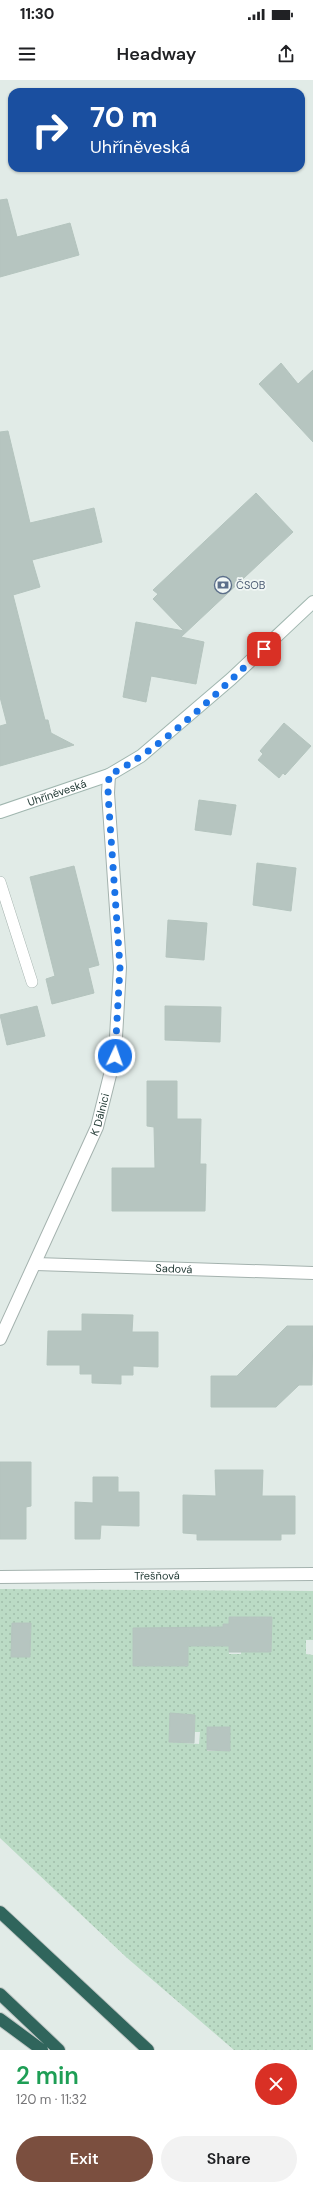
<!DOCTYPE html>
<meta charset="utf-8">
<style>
body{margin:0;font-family:"DM Sans",sans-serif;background:#f2f2f2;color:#202124;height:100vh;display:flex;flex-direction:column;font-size:15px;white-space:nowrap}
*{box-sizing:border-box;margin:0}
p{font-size:13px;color:#757577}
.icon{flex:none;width:22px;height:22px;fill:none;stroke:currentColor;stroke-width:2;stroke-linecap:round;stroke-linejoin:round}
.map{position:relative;height:1970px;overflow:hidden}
.side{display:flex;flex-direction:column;background:#fff;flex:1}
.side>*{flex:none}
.top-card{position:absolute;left:8px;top:8px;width:297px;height:84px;border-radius:12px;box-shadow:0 1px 3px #0004;background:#1a4fa0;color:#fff;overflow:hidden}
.pin{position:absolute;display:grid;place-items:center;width:34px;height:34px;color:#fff;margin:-17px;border-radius:8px;box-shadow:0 2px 6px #0006}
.me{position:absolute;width:44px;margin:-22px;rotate:3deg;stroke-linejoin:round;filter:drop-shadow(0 0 3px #0008)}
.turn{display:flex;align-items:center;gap:14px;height:84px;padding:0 16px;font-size:18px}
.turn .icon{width:52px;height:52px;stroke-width:2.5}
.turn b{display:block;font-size:28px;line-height:34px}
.round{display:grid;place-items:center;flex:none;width:42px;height:42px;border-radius:21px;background:#f2f2f2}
.overview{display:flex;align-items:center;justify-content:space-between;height:68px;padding:0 16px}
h1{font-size:24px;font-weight:600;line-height:30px;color:#1e9e55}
.button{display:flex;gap:8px;margin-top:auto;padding:8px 16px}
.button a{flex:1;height:46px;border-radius:24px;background:#7b4f3f;color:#fff;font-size:16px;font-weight:600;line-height:46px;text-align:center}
.button a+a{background:#f2f2f2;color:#202124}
.status{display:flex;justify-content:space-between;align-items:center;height:28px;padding:0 20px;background:#fff;direction:ltr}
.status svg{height:11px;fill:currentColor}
header{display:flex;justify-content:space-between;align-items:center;height:52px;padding:0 16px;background:#fff;font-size:18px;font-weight:600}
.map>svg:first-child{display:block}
.grass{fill:url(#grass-dots);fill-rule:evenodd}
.building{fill:#b6c5c0;stroke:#b4c4be}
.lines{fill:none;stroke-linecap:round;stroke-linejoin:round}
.lane-casing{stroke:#a4b2ae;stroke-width:12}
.street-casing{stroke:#a4b2ae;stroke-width:14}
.secondary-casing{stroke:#a0b6af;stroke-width:14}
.highway-casing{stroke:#c1c8c6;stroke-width:14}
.lane{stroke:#fff;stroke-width:11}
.street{stroke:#fff;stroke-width:12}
.secondary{stroke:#fff;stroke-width:12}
.highway{stroke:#30655c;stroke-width:12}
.route{stroke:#1a73e8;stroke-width:7;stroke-dasharray:0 12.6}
.labels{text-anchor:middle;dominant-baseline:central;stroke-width:3.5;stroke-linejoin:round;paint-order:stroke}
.service-label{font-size:11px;fill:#4e5e75;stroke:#f1f7f5;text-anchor:start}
.street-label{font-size:11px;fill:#223a35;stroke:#f1f7f5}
</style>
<div class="status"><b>11:30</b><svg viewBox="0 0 49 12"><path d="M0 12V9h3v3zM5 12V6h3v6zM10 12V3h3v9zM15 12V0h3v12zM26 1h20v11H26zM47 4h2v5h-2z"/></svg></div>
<header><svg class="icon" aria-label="menu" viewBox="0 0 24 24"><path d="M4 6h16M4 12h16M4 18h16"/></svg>Headway<svg class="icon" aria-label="share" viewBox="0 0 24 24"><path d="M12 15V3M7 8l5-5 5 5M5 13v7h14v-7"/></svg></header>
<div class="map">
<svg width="313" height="1970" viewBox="0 0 313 1970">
<defs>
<pattern id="grass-dots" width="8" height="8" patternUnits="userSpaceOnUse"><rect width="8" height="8" fill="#bbdbc5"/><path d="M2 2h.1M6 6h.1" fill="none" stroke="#a0bdaa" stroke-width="1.8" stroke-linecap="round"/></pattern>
</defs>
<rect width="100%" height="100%" fill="#e1ebe7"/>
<path class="grass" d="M 0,1509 L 313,1511 L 313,1560 L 306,1560 L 306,1574 L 313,1575 L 313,1970 L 234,1970 L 126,1877 L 0,1758 ZM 229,1537 L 272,1537 L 271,1572 L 241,1572 L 241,1574 L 229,1574 L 229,1566 L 222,1566 L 223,1544 L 229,1544 ZM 12,1543 L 31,1543 L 30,1577 L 12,1577 ZM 133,1548 L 188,1548 L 133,1586 ZM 171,1634 L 195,1635 L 195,1652 L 200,1652 L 199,1664 L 169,1662 ZM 207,1647 L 230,1647 L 230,1671 L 207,1671 Z"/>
<path class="building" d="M 7,119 L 17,157 L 70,143 L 79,175 L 0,197 L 0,120 Z
M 281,283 L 298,304 L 313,290 L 313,362 L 259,304 Z
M 8,351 L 30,443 L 94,428 L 102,462 L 32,480 L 40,507 L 13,515 L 45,640 L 48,640 L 51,653 L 74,665 L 0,686 L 0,646 L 7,644 L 0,617 L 0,352 Z
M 256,413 L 293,452 L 181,557 L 204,562 L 196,604 L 151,596 L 146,622 L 123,617 L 136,542 L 184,551 L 153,519 L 158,514 L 153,510 Z
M 284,643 L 311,666 L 285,695 L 283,693 L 279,698 L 258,680 L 263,674 L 260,671 Z
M 199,720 L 236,725 L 231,755 L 195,750 Z
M 257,783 L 296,788 L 291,831 L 253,825 Z
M 74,786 L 99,885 L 88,888 L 94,913 L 52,924 L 46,899 L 55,896 L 30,797 Z
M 168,840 L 207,843 L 204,880 L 166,877 Z
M 37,926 L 45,956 L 7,965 L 0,935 Z
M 165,926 L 221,927 L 220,962 L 165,960 Z
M 147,1001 L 177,1001 L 177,1039 L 201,1039 L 200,1084 L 206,1084 L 205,1131 L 112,1131 L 112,1088 L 155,1088 L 154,1047 L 147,1046 Z
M 82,1234 L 133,1235 L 132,1252 L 158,1252 L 158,1287 L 133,1286 L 133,1295 L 121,1295 L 121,1304 L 92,1303 L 92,1294 L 80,1294 L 80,1285 L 47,1285 L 48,1251 L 82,1251 Z
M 287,1246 L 313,1246 L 312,1305 L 299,1305 L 276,1327 L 211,1327 L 211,1296 L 237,1296 Z
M 0,1382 L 31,1382 L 31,1426 L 26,1427 L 26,1459 L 0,1459 Z
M 215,1390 L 263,1390 L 262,1416 L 295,1416 L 295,1454 L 281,1454 L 281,1460 L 197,1460 L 197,1454 L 183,1453 L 183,1415 L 216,1416 Z
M 93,1397 L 118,1397 L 118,1412 L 139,1412 L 139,1446 L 101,1445 L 100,1459 L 75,1459 L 75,1422 L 93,1423 Z
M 229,1537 L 272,1537 L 271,1572 L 229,1572 L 229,1566 L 188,1566 L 188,1586 L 133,1586 L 133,1548 L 223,1547 L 223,1544 L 229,1544 Z
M 12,1543 L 31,1543 L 30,1577 L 11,1577 Z
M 170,1633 L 195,1635 L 194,1663 L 169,1662 Z
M 207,1647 L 230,1647 L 230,1671 L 207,1670 Z"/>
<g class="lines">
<g class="lane-casing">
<path id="lane" d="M 0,802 L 32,902"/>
</g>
<g class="street-casing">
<g id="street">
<path id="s1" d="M 36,1184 L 313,1193"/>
<path id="s2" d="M 0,1259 L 97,1047 L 115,975 L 120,887 L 108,713 L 109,695"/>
<path id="s3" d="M 0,1497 L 313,1494"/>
</g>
</g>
<g class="secondary-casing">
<g id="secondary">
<path id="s4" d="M 0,732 L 109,695 L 141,676 L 231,599 L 313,522"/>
</g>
</g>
<g class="highway-casing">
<path id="highway" d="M 0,1832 L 148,1970
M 0,1914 L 59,1970
M 0,1939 L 42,1970"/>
</g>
<use href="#lane" class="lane"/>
<use href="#street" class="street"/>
<use href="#secondary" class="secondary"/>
<use href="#highway" class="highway"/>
</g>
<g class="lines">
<path class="route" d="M 115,976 L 120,887 L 108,714 L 109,695 C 164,668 218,611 264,569"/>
</g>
<defs>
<g id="bank-ring" transform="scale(0.9)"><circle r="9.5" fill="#f1f7f5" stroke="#5c6f8a" stroke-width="1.5"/><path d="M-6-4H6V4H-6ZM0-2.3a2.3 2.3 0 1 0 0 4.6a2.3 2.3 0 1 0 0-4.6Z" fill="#5c6f8a"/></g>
</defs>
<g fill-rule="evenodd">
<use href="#bank-ring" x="223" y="505"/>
</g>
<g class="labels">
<g class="service-label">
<text x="236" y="505">ČSOB</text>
</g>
<g class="street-label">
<text stroke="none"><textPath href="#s4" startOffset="60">Uhříněveská</textPath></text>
<text stroke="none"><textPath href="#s2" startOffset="246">K Dálnici</textPath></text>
<text stroke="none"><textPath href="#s1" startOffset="138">Sadová</textPath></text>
<text stroke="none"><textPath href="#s3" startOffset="157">Třešňová</textPath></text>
</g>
</g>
</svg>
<div class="pin" style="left:264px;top:569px;background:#d93025"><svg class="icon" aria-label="arrive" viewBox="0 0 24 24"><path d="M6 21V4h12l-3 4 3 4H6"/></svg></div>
<svg class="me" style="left:115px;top:976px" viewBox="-20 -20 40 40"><circle r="17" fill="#1a73e8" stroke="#fff" stroke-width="3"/><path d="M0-11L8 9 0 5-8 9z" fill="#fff"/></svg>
<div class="top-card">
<div class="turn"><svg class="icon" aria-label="right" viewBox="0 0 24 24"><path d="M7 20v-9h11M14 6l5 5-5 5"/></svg><div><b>70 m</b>Uhříněveská</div></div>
</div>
</div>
<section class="side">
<div class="overview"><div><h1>2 min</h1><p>120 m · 11:32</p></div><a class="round" style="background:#d93025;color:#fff"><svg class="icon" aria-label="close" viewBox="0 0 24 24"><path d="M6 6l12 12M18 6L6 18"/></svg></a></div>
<div class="button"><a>Exit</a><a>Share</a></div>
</section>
